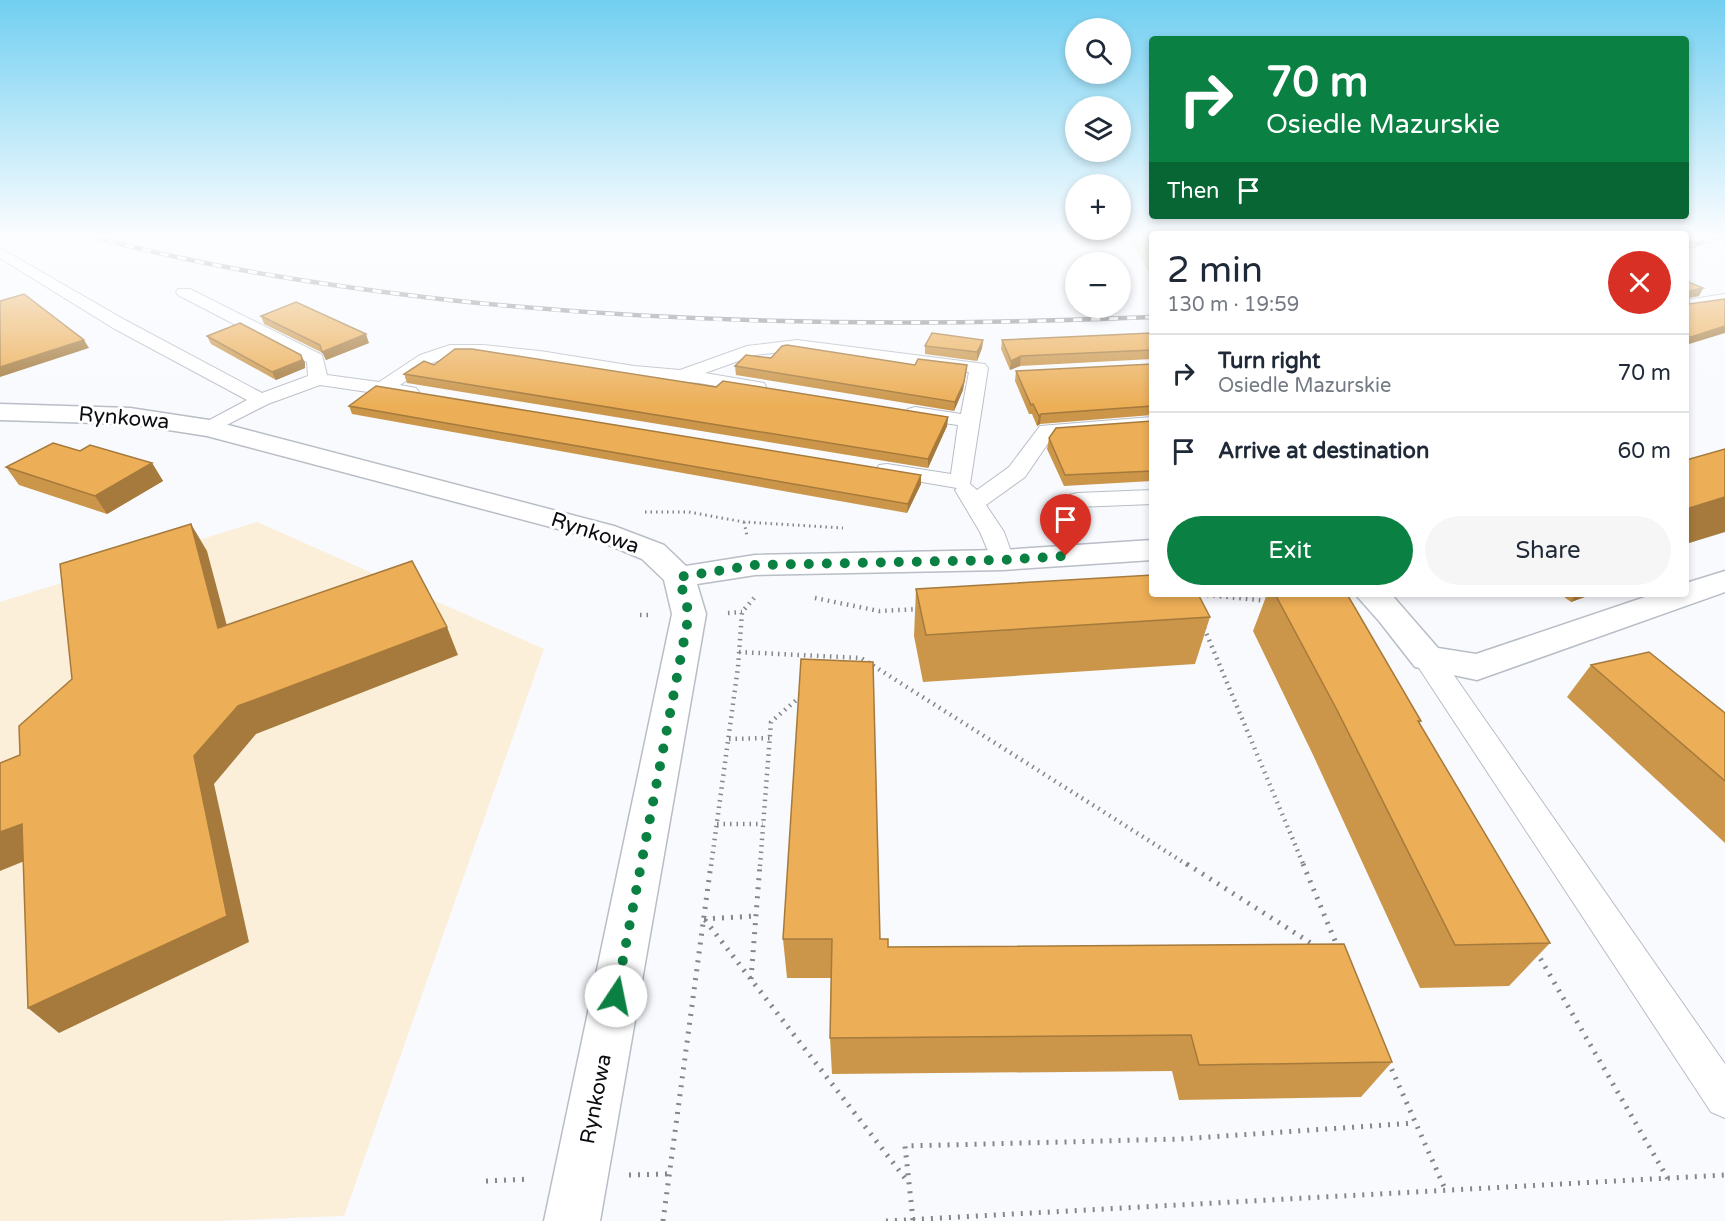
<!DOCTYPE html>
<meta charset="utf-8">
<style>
body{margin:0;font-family:"Varela Round",sans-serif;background:#f6f6f7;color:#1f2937;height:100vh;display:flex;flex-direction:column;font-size:22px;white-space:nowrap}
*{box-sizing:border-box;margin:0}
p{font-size:20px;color:#747a83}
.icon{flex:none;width:33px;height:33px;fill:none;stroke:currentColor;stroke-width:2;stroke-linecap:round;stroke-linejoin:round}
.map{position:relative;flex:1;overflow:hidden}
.details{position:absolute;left:1149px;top:231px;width:540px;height:366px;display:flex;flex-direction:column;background:#fff;border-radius:6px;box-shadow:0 3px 9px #0003}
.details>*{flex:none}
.guide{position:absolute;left:1149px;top:36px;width:540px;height:183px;border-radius:6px;box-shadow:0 3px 9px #0003;background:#0b8043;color:#fff;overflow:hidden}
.controls{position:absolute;left:1065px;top:18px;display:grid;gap:12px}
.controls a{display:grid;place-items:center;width:66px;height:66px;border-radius:50%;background:#fff;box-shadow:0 3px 9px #0003;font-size:30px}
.pin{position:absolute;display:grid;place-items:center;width:51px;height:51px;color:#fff;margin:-62px -26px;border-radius:50% 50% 50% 0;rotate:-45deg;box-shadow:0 0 6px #0007}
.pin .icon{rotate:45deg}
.me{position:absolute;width:66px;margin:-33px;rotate:11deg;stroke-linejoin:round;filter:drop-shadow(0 0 4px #0008)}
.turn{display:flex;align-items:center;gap:21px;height:126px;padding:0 18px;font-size:27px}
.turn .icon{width:78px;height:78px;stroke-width:2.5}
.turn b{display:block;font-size:42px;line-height:51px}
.then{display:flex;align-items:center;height:57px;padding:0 18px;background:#0003;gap:12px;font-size:22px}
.round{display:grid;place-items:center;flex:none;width:63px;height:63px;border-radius:32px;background:#f6f6f7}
.overview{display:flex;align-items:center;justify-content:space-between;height:102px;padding:0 18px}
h1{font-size:36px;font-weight:600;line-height:45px}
.button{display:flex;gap:12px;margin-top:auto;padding:12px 18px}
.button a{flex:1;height:69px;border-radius:36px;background:#0b8043;color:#fff;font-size:24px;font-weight:600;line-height:69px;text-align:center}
.button a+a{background:#f6f6f7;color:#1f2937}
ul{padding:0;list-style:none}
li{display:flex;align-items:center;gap:18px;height:78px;padding:0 18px;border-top:2px solid #e0e1e3}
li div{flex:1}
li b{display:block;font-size:22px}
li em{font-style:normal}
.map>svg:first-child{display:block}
.education{fill:#fbefda}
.green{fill:#cae9b5}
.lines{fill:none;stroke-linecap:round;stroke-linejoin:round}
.service-casing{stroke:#b8bdc6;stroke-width:2}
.minor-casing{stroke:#b8bdc6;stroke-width:3}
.path-far3{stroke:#84868a;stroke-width:2;stroke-dasharray:1 3;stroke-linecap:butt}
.path-far2{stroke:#84868a;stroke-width:3;stroke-dasharray:1.5 4;stroke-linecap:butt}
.path-far1{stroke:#84868a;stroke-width:4.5;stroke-dasharray:1.5 5;stroke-linecap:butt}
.path{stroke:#84868a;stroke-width:5;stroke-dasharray:2 7;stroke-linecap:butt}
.service{fill:#fff;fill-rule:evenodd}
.minor{fill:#fff;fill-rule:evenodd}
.rail-casing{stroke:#888a8d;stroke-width:4.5}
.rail{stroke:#fff;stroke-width:3;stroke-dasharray:9;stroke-linecap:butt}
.wall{fill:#cb964a}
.shaded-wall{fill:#a57a3c}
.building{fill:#ecae56;stroke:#a57a3c;stroke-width:1.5}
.route{stroke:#0b8043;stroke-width:10;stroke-dasharray:0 18}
.labels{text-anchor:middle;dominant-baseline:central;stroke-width:6;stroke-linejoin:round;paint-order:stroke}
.street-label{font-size:21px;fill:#0b0d10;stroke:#fff}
</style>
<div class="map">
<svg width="1725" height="1221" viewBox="0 0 1725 1221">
<rect width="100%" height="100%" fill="#f8fafe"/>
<path class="education" d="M 257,522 L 544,649 L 344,1216 L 216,1221 L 0,1221 L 0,602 Z"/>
<path class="green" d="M 1127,236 L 1152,236 L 1152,277 Z"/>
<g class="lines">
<g class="service-casing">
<path id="service" d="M 0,248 L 125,320 L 262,393 L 308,376 L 307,362 L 178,295 L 176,292 L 178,289 L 190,289 L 322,355 L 327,375 L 379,382 L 420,355 L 450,345 L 483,345 L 540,351 L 634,366 L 680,370 L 747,346 L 797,340 L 985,364 L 988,368 L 970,484 L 977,490 L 1009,467 L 1040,426 L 1152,417 L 1152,429 L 1053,436 L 1025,477 L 986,505 L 1004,532 L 1014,560 L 1010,565 L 1002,568 L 994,565 L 980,532 L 955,490 L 957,488 L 887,476 L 879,475 L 876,470 L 879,465 L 887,464 L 951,474 L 958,425 L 915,419 L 908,417 L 905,413 L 908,409 L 915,407 L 961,414 L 969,372 L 797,350 L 755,355 L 705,373 L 764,383 L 766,387 L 764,391 L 757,393 L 699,383 L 634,378 L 540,361 L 483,355 L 452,355 L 432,363 L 400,385 L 416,388 L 419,392 L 416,396 L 409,398 L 320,385 L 268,404 L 209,434 L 202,432 L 199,428 L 202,424 L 247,400 L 113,328 L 0,258 Z
M 1725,294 L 1725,304 L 1686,310 L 1686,300 Z
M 1152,490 L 1152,504 L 1077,507 L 1069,505 L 1066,500 L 1069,495 L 1077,493 Z
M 1427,649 L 1437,651 L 1725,1064 L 1725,1118 L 1711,1112 L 1417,665 L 1414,658 L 1417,651 Z"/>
</g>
<g class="minor-casing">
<path id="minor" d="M 0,404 L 130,408 L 209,420 L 614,526 L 664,545 L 686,566 L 755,555 L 1002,550 L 1152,540 L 1152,560 L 1002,570 L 755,575 L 697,584 L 706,614 L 600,1221 L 544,1221 L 672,614 L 664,580 L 642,559 L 592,538 L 207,436 L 130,424 L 0,420 Z
M 1725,571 L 1725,592 L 1477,680 L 1415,667 L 1379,621 L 1355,594 L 1391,594 L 1438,648 L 1476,654 L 1654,594 L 1686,594 L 1686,583 Z"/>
</g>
<path class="path-far3" d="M 37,245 L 55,236"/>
<path class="path-far2" d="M 645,512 L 689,512 L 744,522 L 843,528
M 744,522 L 747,536
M 1202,594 L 1221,596"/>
<path class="path-far1" d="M 1207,595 L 1269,601
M 815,598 L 879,611 L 920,609
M 728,613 L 742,612
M 640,615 L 649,615
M 1204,628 L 1304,866
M 739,652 L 861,658 L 1189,866
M 729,739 L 770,738
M 717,824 L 763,824
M 711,866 L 738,667 L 742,612 L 754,598
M 760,866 L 771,722 L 802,695"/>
<path class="path" d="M 1187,864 L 1317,947
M 1303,864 L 1338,948
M 704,919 L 755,916
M 705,920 L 908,1182
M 1536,951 L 1668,1179
M 751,979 L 760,864
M 1388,1061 L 1446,1191
M 629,1175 L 670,1174
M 486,1181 L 531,1179
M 913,1220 L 905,1146 L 1180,1139 L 1415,1123
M 663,1221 L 711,864
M 886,1221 L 1725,1175"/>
<use href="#service" class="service"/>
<use href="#minor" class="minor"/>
<g class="rail-casing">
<path id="rail" d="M 90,236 C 208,268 328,286 449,300 C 683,325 917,327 1152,317
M 1686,247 L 1723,236"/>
</g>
<use href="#rail" class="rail"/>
</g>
<path class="wall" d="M 1686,281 L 1703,288 L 1699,296 L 1689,298 L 1689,304 L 1725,299 L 1686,345 Z
M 261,316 L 369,343 L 326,360 L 323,353 L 264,324 Z
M 1152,333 L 1152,359 L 1020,366 L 1010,370 L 1001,349 L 1002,340 Z
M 207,336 L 301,355 L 305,363 L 305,368 L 276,380 L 211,344 Z
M 983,340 L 982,348 L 977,361 L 925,354 L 925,346 Z
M 771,358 L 915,365 L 967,365 L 963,390 L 954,411 L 736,375 L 735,366 Z
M 1152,364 L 1152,415 L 1040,424 L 1037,426 L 1032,414 L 1029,414 L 1015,381 L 1016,371 Z
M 434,365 L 716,387 L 948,417 L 947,426 L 928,468 L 407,383 L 404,374 Z
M 349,406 L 921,484 L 907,513 L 352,414 Z
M 1152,421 L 1152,481 L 1064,486 L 1047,449 L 1049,438 Z
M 80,451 L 152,463 L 163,481 L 107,514 L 19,485 L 6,467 Z
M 916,589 L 1210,617 L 1195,664 L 923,682 L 914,636 Z
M 1267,594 L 1347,594 L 1421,721 L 1419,723 L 1550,943 L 1509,986 L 1420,988 L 1314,757 L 1253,631 Z
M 1560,594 L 1593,594 L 1571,602 Z
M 1591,665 L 1725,713 L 1725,843 L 1567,697 Z
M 783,939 L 880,939 L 888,947 L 1392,1062 L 1361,1097 L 1179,1100 L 1172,1071 L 832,1074 L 830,1038 L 831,978 L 787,978 Z"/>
<path class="shaded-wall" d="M 1703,288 L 1699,296 L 1686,298 L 1689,291 Z
M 1725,326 L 1725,333 L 1686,345 L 1691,337 Z
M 366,334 L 369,343 L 326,360 L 322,352 Z
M 84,340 L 89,348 L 0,377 L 0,367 Z
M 983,340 L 982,348 L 977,361 L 977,352 Z
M 301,355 L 305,363 L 305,368 L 276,380 L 272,372 Z
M 1021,356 L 1020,366 L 1010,370 L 1011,361 Z
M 967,365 L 963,390 L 954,411 L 955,402 Z
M 1041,414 L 1040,424 L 1037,426 L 1039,416 Z
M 948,417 L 947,426 L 928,468 L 928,459 Z
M 152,463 L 163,481 L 107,514 L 95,496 Z
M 921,475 L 921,484 L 907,513 L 908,504 Z
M 1725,497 L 1725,532 L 1686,544 L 1686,509 Z
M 191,524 L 207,551 L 235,656 L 218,628 Z
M 1576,594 L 1593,594 L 1571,602 Z
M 447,627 L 458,655 L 256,734 L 214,784 L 249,942 L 59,1033 L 28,1008 L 194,756 L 238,706 Z
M 22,824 L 49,851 L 0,871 L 0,832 Z"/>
<path class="building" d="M 1686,281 L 1703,288 L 1689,291 L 1689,304 L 1725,299 L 1725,326 L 1691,337 L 1686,335 Z
M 24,294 L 84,340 L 0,367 L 0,301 Z
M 296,302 L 366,334 L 322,352 L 320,345 L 261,316 Z
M 240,323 L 301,355 L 302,360 L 272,372 L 207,336 Z
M 932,333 L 983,340 L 977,352 L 925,346 Z
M 1152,333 L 1152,350 L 1021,356 L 1011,361 L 1002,340 Z
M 787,345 L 915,365 L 918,359 L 967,365 L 964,382 L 955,402 L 735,366 L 746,355 L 771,358 L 782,346 Z
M 455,349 L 472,349 L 716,387 L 723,381 L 948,417 L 928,459 L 404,374 L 424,361 L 434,365 Z
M 1152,364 L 1152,406 L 1041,414 L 1039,416 L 1033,404 L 1031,405 L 1016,371 Z
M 376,386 L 921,475 L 908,504 L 349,406 Z
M 1152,421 L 1152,471 L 1065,475 L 1049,438 L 1056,428 Z
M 53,443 L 80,451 L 90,445 L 152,463 L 95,496 L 6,467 Z
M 1725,449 L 1725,497 L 1686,509 L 1686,460 Z
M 191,524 L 218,628 L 412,561 L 447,627 L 238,706 L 194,756 L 227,916 L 28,1008 L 22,824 L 0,832 L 0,763 L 20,755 L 19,726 L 72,679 L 60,564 Z
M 1152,575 L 1152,594 L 1198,594 L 1210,617 L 926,635 L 916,589 Z
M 1275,594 L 1347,594 L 1421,721 L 1418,721 L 1550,943 L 1455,945 L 1337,710 Z
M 1649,652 L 1725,713 L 1725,781 L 1591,665 Z
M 801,659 L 873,662 L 880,939 L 888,939 L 888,947 L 1344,944 L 1392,1062 L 1199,1065 L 1191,1035 L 830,1038 L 832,939 L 783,939 Z"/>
<linearGradient id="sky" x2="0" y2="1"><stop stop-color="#71cff1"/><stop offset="0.58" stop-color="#fcfdff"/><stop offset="1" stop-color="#fcfdff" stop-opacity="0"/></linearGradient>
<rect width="1725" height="407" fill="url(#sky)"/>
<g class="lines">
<path class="route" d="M 616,996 L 689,614 L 679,577 L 755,565 L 1002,560 L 1066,556"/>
</g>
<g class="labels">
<g class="street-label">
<text transform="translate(124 418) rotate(5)">Rynkowa</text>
<text transform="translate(595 533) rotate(18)">Rynkowa</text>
<text transform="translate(596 1099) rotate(-79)">Rynkowa</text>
</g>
</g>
</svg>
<div class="controls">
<a><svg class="icon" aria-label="search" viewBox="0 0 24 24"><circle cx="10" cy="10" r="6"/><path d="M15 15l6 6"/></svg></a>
<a><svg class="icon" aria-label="layers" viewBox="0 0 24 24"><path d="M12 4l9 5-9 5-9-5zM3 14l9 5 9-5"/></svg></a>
<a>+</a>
<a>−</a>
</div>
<div class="pin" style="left:1066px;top:556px;background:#d93025"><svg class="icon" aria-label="arrive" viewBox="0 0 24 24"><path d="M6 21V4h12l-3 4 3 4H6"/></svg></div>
<svg class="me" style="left:616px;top:996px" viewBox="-20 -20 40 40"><circle r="19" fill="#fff"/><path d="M0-13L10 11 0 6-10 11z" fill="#0b8043"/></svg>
<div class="guide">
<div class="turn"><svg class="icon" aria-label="right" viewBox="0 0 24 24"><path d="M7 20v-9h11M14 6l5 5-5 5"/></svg><div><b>70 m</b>Osiedle Mazurskie</div></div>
<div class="then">Then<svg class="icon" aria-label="arrive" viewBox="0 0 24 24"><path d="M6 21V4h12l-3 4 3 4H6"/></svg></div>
</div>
<section class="details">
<div class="overview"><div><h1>2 min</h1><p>130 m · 19:59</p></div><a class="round" style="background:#d93025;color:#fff"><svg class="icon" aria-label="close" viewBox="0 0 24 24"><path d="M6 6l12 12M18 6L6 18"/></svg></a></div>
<ul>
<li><svg class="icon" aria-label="right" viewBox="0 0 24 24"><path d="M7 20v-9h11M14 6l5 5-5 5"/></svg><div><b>Turn right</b><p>Osiedle Mazurskie</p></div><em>70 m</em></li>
<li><svg class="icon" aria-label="arrive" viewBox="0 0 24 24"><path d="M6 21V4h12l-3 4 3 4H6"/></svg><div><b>Arrive at destination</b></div><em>60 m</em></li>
</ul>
<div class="button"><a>Exit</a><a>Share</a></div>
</section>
</div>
